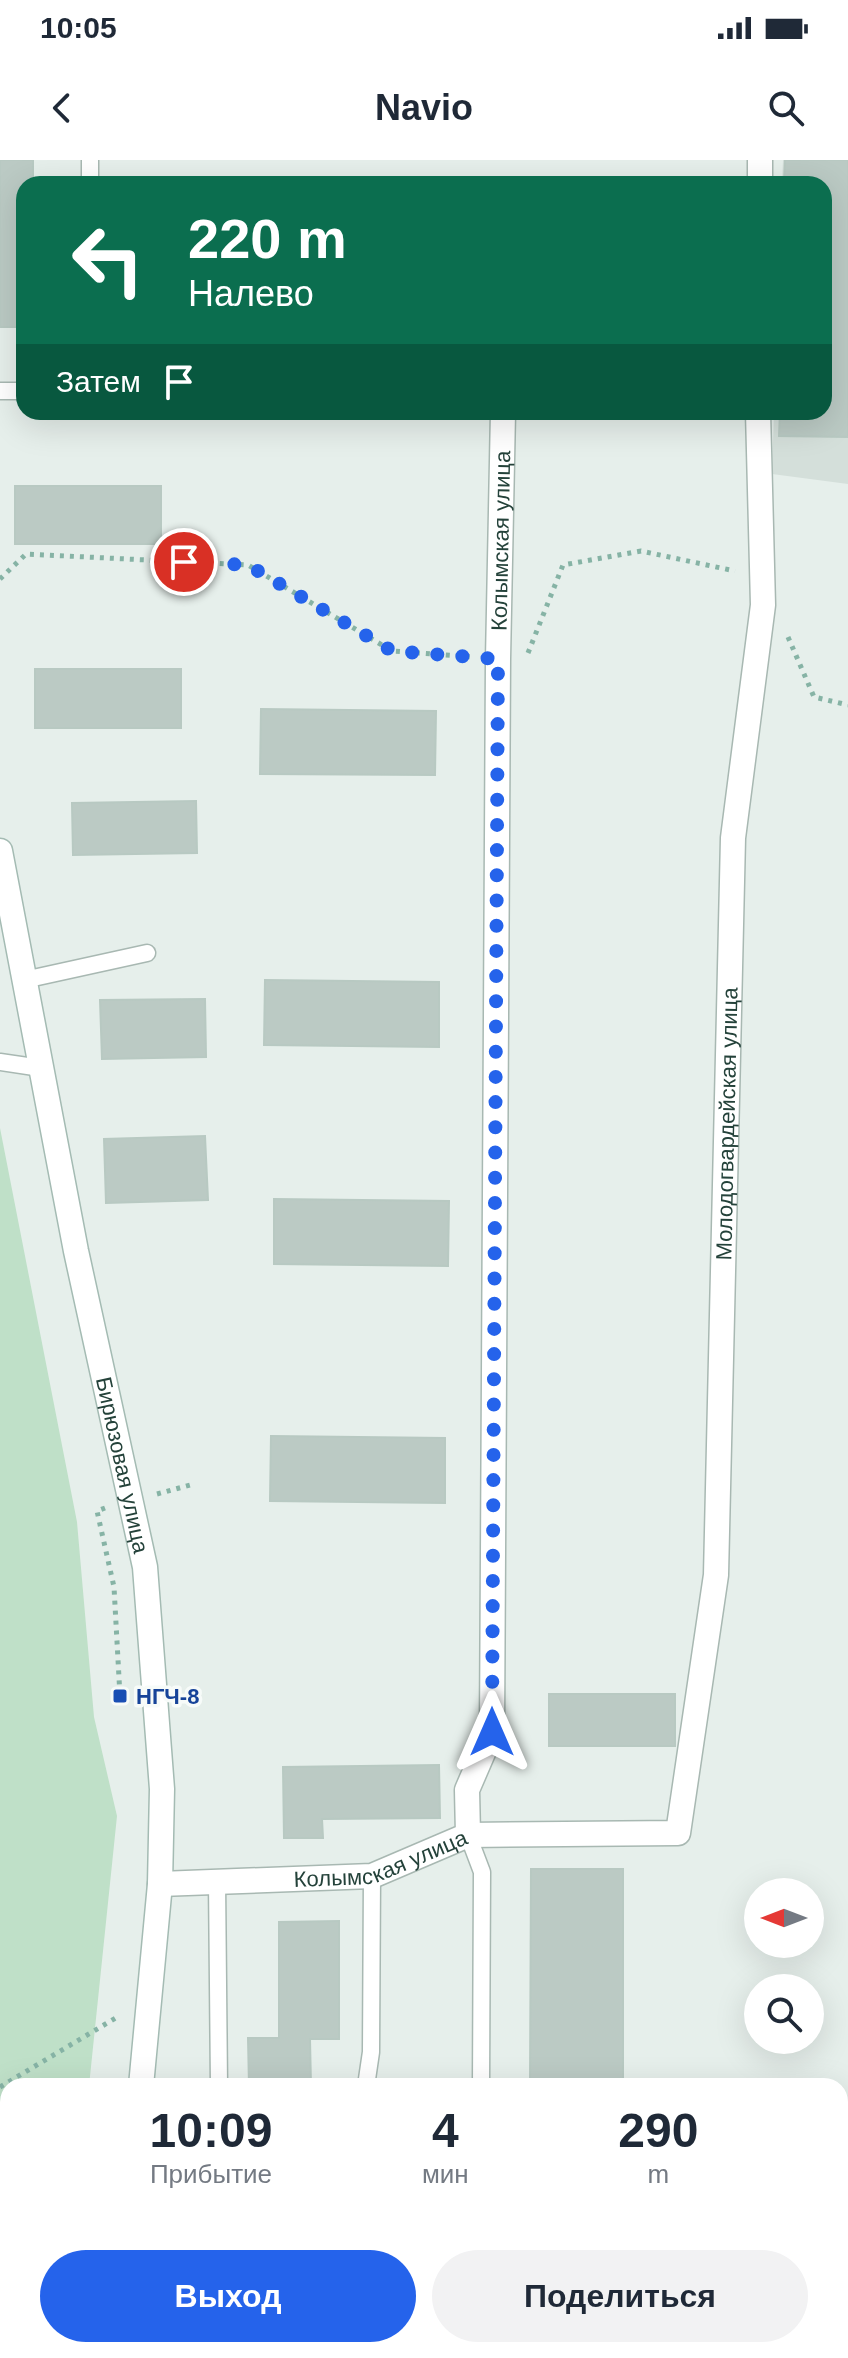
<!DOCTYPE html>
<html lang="ru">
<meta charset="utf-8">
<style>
body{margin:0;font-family:Helvetica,sans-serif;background:#f2f2f3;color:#1f2937;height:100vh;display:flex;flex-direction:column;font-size:30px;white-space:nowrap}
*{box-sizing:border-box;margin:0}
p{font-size:26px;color:#747a83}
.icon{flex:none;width:44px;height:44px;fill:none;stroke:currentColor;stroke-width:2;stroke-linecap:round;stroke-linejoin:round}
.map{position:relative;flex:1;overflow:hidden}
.drawer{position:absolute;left:0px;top:1918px;width:848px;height:280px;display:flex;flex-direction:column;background:#fff;border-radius:24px 24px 0 0;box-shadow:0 8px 32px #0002}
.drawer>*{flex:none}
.top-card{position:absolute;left:16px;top:16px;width:816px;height:244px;border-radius:24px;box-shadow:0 8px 32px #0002;background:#0b6e4f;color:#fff;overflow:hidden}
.needle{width:52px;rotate:270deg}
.buttons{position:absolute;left:744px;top:1718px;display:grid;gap:16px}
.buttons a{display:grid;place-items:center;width:80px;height:80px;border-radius:50%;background:#fff;box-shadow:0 8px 32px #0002;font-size:40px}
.pin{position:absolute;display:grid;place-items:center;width:68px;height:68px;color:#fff;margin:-34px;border:4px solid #fff;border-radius:50%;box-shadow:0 2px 8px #0007}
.me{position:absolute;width:88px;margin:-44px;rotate:0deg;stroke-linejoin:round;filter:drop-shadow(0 0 6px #0008)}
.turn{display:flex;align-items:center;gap:28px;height:168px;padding:0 40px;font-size:36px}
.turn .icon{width:104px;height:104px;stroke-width:2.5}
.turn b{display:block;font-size:56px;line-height:68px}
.then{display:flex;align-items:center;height:76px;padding:0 40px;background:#0003;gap:16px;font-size:30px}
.eta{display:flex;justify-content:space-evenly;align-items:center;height:136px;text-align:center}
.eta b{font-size:48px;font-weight:700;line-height:56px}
.primary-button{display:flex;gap:16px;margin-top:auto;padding:16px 40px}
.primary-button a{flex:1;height:92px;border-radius:48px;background:#2563eb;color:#fff;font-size:32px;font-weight:700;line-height:92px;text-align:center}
.primary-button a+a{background:#f2f2f3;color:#1f2937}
.status{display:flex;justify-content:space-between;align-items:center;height:56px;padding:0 40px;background:#fff;direction:ltr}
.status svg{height:22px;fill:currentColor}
header{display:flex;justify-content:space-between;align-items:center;height:104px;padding:0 40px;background:#fff;font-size:36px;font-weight:700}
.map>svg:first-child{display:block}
.built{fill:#d4dfda}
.green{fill:#bfe0c8}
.building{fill:#bbcac4;stroke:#b8c9c2;stroke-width:2}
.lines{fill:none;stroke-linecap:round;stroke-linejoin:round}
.service-casing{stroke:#a8b8b2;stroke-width:19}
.minor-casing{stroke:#a8b8b2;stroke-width:27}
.secondary-casing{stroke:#a4bbb3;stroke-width:27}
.path{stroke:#86b3a5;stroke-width:5;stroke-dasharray:4 6;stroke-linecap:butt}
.service{stroke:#fff;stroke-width:16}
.minor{stroke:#fff;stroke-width:24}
.secondary{stroke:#fff;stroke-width:24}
.route{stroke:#2563eb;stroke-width:14;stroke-dasharray:0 25.2}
.transit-dot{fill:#1a4fb4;stroke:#f7fbf9;stroke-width:3}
.labels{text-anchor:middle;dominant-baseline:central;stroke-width:7;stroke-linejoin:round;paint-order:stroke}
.street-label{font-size:22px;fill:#24423a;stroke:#f7fbf9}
.transit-label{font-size:22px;font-weight:bold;fill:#164399;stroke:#f7fbf9;text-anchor:start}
</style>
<div class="status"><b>10:05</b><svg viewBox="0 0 49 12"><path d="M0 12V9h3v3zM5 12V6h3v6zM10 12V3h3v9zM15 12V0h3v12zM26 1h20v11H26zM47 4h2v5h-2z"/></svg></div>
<header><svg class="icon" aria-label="back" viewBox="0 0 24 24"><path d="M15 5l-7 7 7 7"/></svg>Navio<svg class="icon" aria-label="search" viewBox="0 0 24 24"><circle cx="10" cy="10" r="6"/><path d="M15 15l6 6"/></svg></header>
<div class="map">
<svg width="848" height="2198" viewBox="0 0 848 2198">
<rect width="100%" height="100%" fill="#e6efeb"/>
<path class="built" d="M 783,0 L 848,0 L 848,324 L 772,314 L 774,252 L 824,252 L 824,24 L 782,24 Z"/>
<path class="green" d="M 0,968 L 77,1362 L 94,1557 L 117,1656 L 89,1926 L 8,1926 L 8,2127 L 0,2132 Z"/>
<path class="building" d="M 0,0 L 33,0 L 33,24 L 24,24 L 24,167 L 0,167 Z
M 785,0 L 848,0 L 848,277 L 779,276 L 780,252 L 824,252 L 824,24 L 784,24 Z
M 15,326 L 161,326 L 161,384 L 15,384 Z
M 35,509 L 181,509 L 181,568 L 35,568 Z
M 261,549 L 436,551 L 435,615 L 260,614 Z
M 196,641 L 197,693 L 73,695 L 72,643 Z
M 265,820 L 439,822 L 439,887 L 264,885 Z
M 205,839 L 206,897 L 102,899 L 100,840 Z
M 205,976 L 208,1040 L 106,1043 L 104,979 Z
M 274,1039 L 449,1041 L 448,1106 L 274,1104 Z
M 271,1276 L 445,1278 L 445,1343 L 270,1341 Z
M 549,1534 L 675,1534 L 675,1586 L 549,1586 Z
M 439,1605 L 440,1658 L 322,1659 L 323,1678 L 284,1678 L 283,1607 Z
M 531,1709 L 623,1709 L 623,1926 L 530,1926 Z
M 339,1761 L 339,1879 L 310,1879 L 311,1926 L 249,1926 L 248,1878 L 279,1878 L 279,1762 Z"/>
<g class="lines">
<g class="service-casing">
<path id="service" d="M 90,0 L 90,24
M 0,231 L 24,231
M 24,820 L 147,793
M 0,902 L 41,908
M 468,1675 L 482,1712 L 481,1926
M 217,1721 L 219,1926
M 366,1926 L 371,1892 L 372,1716
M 0,2184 L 8,2166
M 482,2190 L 482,2198"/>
</g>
<g class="minor-casing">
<g id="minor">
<path d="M 760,24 L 760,0"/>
<path id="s1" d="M 468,1675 L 678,1673 L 716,1415 L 733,678 L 763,445 L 758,252"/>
<path id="s2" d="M 160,1724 L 372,1716 L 468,1675 L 467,1630 L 492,1572 L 498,499 L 503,252"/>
</g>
</g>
<g class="secondary-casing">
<g id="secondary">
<path id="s3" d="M 0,691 L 76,1091 L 145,1407 L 162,1629 L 160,1724 L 141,1926"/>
<path d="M 106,2198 L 107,2190"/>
</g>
</g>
<path class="path" d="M 0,419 L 26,394 L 248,405 L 392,491 L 473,497
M 788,477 L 814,537 L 848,545
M 528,493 L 563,405 L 641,391 L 735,411
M 157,1334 L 194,1324
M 105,1348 L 97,1351 L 114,1427 L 120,1536
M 0,1927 L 119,1856"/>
<use href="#service" class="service"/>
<use href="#minor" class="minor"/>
<use href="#secondary" class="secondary"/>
</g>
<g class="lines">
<path class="route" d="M 184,402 L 248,405 L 392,491 L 498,499 L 492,1572"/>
</g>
<rect class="transit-dot" x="112" y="1528" width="16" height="16" rx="4"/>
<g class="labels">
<g class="street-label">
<text stroke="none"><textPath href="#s2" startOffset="1616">Колымская улица</textPath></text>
<text stroke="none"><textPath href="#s1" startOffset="922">Молодогвардейская улица</textPath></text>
<text stroke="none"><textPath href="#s3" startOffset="626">Бирюзовая улица</textPath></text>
<text stroke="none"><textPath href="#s2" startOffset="224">Колымская улица</textPath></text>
</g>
<g class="transit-label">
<text x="136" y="1536">НГЧ-8</text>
</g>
</g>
</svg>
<div class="buttons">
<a><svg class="needle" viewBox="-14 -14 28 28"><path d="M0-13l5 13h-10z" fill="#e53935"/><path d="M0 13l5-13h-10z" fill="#747a83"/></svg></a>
<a><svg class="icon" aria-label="search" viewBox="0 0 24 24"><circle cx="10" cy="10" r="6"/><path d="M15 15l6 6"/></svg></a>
</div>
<div class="pin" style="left:184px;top:402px;background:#d93025"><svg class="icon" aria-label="arrive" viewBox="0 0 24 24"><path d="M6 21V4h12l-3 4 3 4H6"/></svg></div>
<svg class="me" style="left:492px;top:1572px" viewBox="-20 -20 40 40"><path d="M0-17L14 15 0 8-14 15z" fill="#2563eb" stroke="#fff" stroke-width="4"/></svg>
<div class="top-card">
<div class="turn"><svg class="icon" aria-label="left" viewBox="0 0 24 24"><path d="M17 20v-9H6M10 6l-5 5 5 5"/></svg><div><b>220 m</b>Налево</div></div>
<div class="then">Затем<svg class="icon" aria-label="arrive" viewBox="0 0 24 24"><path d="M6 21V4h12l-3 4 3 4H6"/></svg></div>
</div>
<section class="drawer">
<div class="eta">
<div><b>10:09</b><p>Прибытие</p></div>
<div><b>4</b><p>мин</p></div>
<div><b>290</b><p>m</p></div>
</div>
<div class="primary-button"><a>Выход</a><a>Поделиться</a></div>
</section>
</div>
